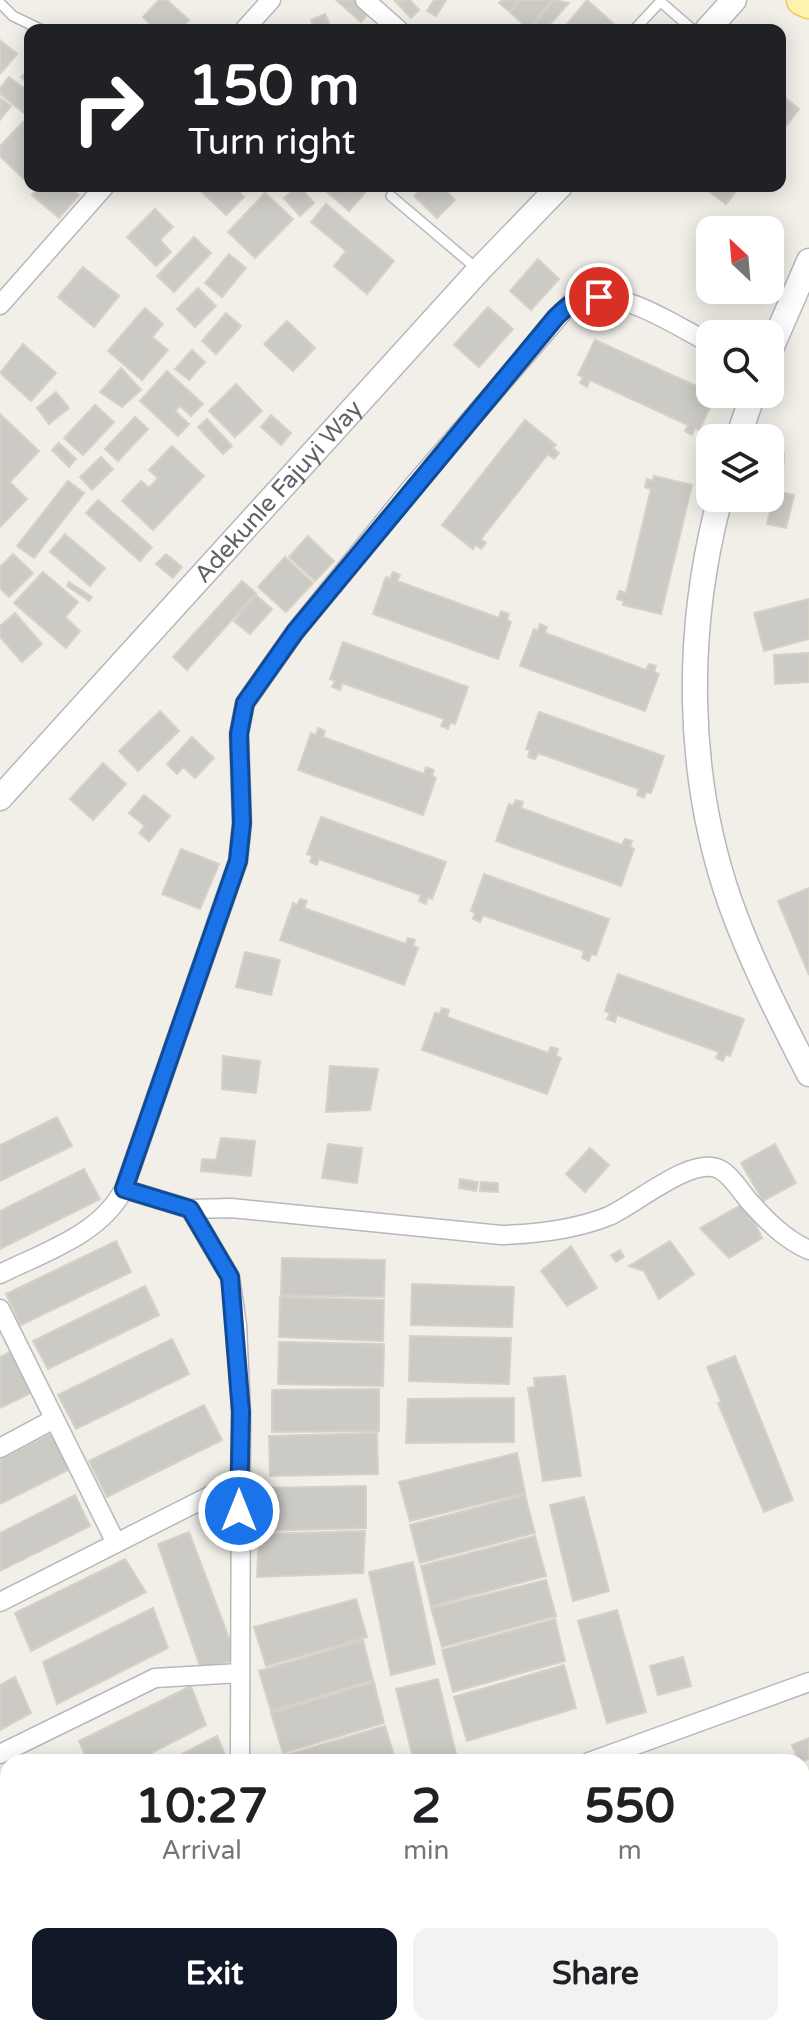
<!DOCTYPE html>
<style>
body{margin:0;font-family:"Varela Round",sans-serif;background:#f2f2f2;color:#202124;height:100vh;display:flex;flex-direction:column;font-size:30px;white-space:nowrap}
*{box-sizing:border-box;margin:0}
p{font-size:26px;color:#757577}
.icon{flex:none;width:44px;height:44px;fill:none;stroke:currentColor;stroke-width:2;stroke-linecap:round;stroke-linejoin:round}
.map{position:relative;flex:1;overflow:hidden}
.panel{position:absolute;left:0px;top:1754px;width:810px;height:282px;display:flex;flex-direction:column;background:#fff;border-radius:24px 24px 0 0;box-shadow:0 4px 20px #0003}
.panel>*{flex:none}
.guide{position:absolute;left:24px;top:24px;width:762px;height:168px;border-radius:16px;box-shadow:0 4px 20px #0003;background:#202124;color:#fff;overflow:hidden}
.needle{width:52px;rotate:334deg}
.buttons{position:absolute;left:696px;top:216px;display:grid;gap:16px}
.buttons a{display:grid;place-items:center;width:88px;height:88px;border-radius:16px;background:#fff;box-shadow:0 4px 20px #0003;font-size:40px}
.pin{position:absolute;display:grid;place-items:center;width:68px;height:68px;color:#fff;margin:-34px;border:4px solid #fff;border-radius:50%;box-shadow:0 2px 8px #0007}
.me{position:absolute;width:88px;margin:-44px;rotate:0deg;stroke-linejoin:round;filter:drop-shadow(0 0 6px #0008)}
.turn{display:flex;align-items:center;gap:28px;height:168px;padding:0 32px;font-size:36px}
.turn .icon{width:104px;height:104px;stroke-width:2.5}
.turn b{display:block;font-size:56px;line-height:68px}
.eta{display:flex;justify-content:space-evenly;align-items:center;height:136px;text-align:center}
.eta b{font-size:48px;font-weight:800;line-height:56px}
.action{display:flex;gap:16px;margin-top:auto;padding:16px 32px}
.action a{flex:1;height:92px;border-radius:16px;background:#111827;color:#fff;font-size:32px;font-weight:800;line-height:92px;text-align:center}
.action a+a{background:#f2f2f2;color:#202124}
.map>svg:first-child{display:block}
.building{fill:#cccac5;stroke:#d6d1c6;stroke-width:2}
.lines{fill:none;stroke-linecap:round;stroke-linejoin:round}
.service-casing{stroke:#b5b8bc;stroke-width:12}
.minor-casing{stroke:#b5b8bc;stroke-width:21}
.tertiary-casing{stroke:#b5b8bc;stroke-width:27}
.primary-casing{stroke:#f2c960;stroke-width:33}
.service{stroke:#fff;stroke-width:9}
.minor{stroke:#fff;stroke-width:18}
.tertiary{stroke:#fff;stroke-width:24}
.primary{stroke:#fff2af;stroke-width:30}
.route-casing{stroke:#114b97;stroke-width:20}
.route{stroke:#1a73e8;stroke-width:14}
.labels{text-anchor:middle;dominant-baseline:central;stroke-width:7;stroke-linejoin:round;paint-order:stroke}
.street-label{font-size:24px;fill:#5f6368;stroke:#fff}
</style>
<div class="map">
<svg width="809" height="2035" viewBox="0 0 809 2035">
<rect width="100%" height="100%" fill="#f1efe8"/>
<path class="building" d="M 159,0 L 167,0 L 189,20 L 180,30 L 156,30 L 143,17 Z
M 336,0 L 355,0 L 370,12 L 361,22 Z
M 410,0 L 419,10 L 411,18 L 395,1 Z
M 434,0 L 446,0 L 436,16 L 427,11 Z
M 502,0 L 520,0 L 510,12 L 499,3 Z
M 520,0 L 553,0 L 528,29 L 510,12 Z
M 553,0 L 569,3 L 545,30 L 530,30 Z
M 587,0 L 615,25 L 610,30 L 562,30 Z
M 325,14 L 332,30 L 315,30 L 311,20 Z
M 0,40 L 17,54 L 1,73 L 0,72 Z
M 30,68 L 30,85 L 21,77 Z
M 9,77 L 30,93 L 30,118 L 0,94 L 0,88 Z
M 780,94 L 799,109 L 780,134 Z
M 0,98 L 11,106 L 0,120 Z
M 23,122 L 30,130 L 30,175 L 25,180 L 0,156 L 0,146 Z
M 40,186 L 68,186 L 79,195 L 59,218 L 32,195 Z
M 206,186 L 233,186 L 244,197 L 226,215 L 201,191 Z
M 299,186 L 314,203 L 300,216 L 284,198 Z
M 331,186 L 371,186 L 349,211 L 326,191 Z
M 424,186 L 441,186 L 455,200 L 437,218 L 414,196 Z
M 710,186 L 740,186 L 726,204 L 707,190 Z
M 265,193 L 293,219 L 255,258 L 228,232 Z
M 326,204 L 394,261 L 367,294 L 334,266 L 346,251 L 311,222 Z
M 155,209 L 173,227 L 160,240 L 171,252 L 156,266 L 127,237 Z
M 194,237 L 211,253 L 174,292 L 157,276 Z
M 229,254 L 246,268 L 222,297 L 205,283 Z
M 538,259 L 559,279 L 531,310 L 510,291 Z
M 83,267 L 119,296 L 94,327 L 58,297 Z
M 198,288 L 216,306 L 195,327 L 177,309 Z
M 488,307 L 513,329 L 479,367 L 454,345 Z
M 145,308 L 163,324 L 152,337 L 168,350 L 142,380 L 108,351 Z
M 226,313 L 241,326 L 216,354 L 202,341 Z
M 287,321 L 315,348 L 293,371 L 264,344 Z
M 595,340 L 716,395 L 699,430 L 695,428 L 692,435 L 685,431 L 688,425 L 590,380 L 587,387 L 580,383 L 583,377 L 578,375 Z
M 23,344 L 56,373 L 31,401 L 0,373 Z
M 192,350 L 205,362 L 189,380 L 175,369 Z
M 121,368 L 141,390 L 122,407 L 100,392 Z
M 167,371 L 203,404 L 191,416 L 180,406 L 175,411 L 189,424 L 178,436 L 140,401 Z
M 236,384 L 262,411 L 235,437 L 209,411 Z
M 56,392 L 69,408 L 49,424 L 37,408 Z
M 95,405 L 114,422 L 83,455 L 64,438 Z
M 0,414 L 39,451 L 10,482 L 27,499 L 0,527 Z
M 271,415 L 291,433 L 281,445 L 261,427 Z
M 135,417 L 148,429 L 118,461 L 105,449 Z
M 207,419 L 232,446 L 223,454 L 198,427 Z
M 525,420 L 556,445 L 553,448 L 559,453 L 554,459 L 548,454 L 481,539 L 486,543 L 481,549 L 476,545 L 473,549 L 442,525 Z
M 59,443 L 76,459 L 69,467 L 52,450 Z
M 172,446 L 204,476 L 153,530 L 122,501 L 141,481 L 149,488 L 158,478 L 149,470 Z
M 770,453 L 784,454 L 783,470 L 770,469 Z
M 101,457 L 113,469 L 92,490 L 80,477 Z
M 654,476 L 692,485 L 661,614 L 623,605 L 624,601 L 617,599 L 619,591 L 626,593 L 651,489 L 645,487 L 647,479 L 653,481 Z
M 68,481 L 84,493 L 34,558 L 17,546 Z
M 775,491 L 794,495 L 786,528 L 767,524 Z
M 98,500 L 152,547 L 140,561 L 86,513 Z
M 65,534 L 105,568 L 90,586 L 50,552 Z
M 308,536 L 334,561 L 315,581 L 289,557 Z
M 13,554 L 33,573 L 9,597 L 0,588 L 0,567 Z
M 166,554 L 182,567 L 173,578 L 156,564 Z
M 285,557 L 313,583 L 286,612 L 258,587 Z
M 43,572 L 78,602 L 65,617 L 80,631 L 66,648 L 14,603 Z
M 393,572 L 400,575 L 397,581 L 499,618 L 501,611 L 509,614 L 507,620 L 511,622 L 498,659 L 373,614 L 386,577 L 390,579 Z
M 242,581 L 256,593 L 187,670 L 173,657 Z
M 69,582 L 92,597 L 89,601 L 67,586 Z
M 256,595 L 272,609 L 250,634 L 234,621 Z
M 809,599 L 809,639 L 764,651 L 754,613 Z
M 15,613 L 42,644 L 22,662 L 0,637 L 0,626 Z
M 540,624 L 547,627 L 545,633 L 646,670 L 649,664 L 656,666 L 654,672 L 659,674 L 645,711 L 520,666 L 534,629 L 538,631 Z
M 343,642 L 468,687 L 455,724 L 451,722 L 448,729 L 441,726 L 444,719 L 342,683 L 340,690 L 332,687 L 335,681 L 330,679 Z
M 809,653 L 809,682 L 775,684 L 774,655 Z
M 160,711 L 179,731 L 138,771 L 119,751 Z
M 539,712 L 664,756 L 651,793 L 646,792 L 644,798 L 637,795 L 639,789 L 538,753 L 535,759 L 528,757 L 530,750 L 526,749 Z
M 318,728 L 325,731 L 323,737 L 424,774 L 426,767 L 434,770 L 432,776 L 436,778 L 423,815 L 298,770 L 311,733 L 316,735 Z
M 192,737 L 214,758 L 195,778 L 183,767 L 177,774 L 167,764 Z
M 103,763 L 126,784 L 93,820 L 70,799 Z
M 144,795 L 170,816 L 149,841 L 139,833 L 145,826 L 129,813 Z
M 516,800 L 523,802 L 521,808 L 622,845 L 625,839 L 632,841 L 630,847 L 634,849 L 621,886 L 496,841 L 509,804 L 513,806 Z
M 321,817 L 446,862 L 432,899 L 428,897 L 426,904 L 419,901 L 421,895 L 319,859 L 317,865 L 310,862 L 312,856 L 307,854 Z
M 181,849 L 219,864 L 200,909 L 162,894 Z
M 484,874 L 609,919 L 596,955 L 591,954 L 589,961 L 582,958 L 584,951 L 483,915 L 480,922 L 473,919 L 475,913 L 471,911 Z
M 809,888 L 809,975 L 778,901 Z
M 300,899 L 307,901 L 304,908 L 406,944 L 408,938 L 415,940 L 413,946 L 418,948 L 404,985 L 280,940 L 293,903 L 297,905 Z
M 245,952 L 280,960 L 271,995 L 236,987 Z
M 618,974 L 744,1019 L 730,1056 L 726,1054 L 723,1061 L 716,1058 L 719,1052 L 617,1015 L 615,1022 L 607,1019 L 610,1013 L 605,1011 Z
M 442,1008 L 449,1010 L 447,1017 L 548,1053 L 551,1047 L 558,1049 L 556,1056 L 561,1058 L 547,1094 L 422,1050 L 435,1013 L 440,1014 Z
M 223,1056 L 260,1061 L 256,1093 L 222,1089 Z
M 330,1066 L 378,1069 L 370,1110 L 326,1112 Z
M 57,1117 L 72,1146 L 0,1181 L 0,1145 Z
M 221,1138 L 255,1141 L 251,1176 L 201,1171 L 202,1159 L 216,1160 Z
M 328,1144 L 362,1148 L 357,1183 L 322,1178 Z
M 775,1144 L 796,1183 L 763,1201 L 741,1163 Z
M 590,1148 L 609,1165 L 585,1192 L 566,1174 Z
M 84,1169 L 100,1199 L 0,1249 L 0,1211 Z
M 460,1179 L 478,1182 L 476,1191 L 459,1188 Z
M 481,1182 L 498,1183 L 498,1192 L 480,1191 Z
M 745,1203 L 762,1238 L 729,1258 L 700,1228 Z
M 116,1241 L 131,1272 L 21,1325 L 6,1294 Z
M 670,1241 L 694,1274 L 659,1299 L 644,1271 L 629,1266 Z
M 571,1246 L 597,1288 L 567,1306 L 541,1271 Z
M 620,1250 L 624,1257 L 616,1262 L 611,1255 Z
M 282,1258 L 385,1260 L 384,1297 L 281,1295 Z
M 412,1284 L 514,1287 L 512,1327 L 411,1325 Z
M 145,1286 L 159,1315 L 48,1369 L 33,1341 Z
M 280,1297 L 384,1300 L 383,1341 L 279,1337 Z
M 410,1336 L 511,1338 L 509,1384 L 409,1381 Z
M 172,1339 L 189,1374 L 76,1429 L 58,1395 Z
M 279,1342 L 384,1344 L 383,1386 L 278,1384 Z
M 12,1351 L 33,1392 L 0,1408 L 0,1357 Z
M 735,1356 L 793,1500 L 764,1512 L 718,1403 L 721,1402 L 707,1367 Z
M 565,1376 L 581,1476 L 543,1481 L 528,1388 L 535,1387 L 534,1378 Z
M 379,1389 L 379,1431 L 272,1432 L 272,1390 Z
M 514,1398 L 514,1442 L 406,1443 L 408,1399 Z
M 204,1405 L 222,1440 L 107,1497 L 89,1461 Z
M 54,1432 L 72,1468 L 0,1504 L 0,1459 Z
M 377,1433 L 378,1474 L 270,1476 L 269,1436 Z
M 517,1453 L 525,1493 L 410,1521 L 399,1482 Z
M 366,1486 L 366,1528 L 259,1531 L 259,1488 Z
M 75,1495 L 90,1526 L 0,1571 L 0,1533 Z
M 525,1495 L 535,1533 L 420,1563 L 410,1525 Z
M 584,1497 L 609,1591 L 573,1601 L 550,1505 Z
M 365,1531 L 363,1573 L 257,1577 L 259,1534 Z
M 189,1532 L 237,1659 L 201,1669 L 158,1544 Z
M 535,1536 L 546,1576 L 431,1606 L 421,1566 Z
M 125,1559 L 146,1592 L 31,1651 L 15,1613 Z
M 413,1562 L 435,1664 L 391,1675 L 369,1572 Z
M 546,1580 L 556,1616 L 442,1647 L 431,1608 Z
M 356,1599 L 367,1637 L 266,1666 L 254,1627 Z
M 153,1608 L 168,1648 L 57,1704 L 43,1662 Z
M 617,1610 L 646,1712 L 607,1723 L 578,1621 Z
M 555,1619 L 565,1661 L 453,1692 L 442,1650 Z
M 363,1640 L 373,1680 L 271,1711 L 259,1671 Z
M 683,1657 L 691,1686 L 658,1695 L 650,1666 Z
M 564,1665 L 576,1708 L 467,1741 L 454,1697 Z
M 15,1677 L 31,1713 L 0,1730 L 0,1685 Z
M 438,1679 L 458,1762 L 414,1762 L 396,1689 Z
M 374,1682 L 384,1723 L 283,1753 L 271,1713 Z
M 191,1686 L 206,1725 L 134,1762 L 88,1762 L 79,1741 Z
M 385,1726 L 396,1762 L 285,1762 L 283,1756 Z
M 217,1736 L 228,1762 L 167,1762 Z
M 809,1738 L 809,1759 L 799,1762 L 792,1745 Z
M 8,1780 L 8,1823 L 0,1827 L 0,1783 Z
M 806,1816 L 809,1847 L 802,1851 L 802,1818 Z
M 8,1839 L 8,1890 L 0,1894 L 0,1843 Z
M 323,2028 L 362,2028 L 364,2033 L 309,2035 Z
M 445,2028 L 482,2028 L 486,2035 L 449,2035 Z
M 494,2028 L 536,2028 L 540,2035 L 497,2035 Z"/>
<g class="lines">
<g class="service-casing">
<path id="service" d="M 661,2 L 693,30
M 0,3 L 13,16 L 42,30
M 634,30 L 662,0
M 391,196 L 476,268"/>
</g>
<g class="minor-casing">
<path id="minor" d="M 365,0 L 399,30
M 244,30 L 271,0
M 0,305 L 105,186
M 124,1189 L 190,1209 L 230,1277 L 237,1325 L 241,1412 L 240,1762
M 190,1209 L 231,1208 L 501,1235 C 538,1234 574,1230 609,1216 C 636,1204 691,1156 719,1169 C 730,1174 740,1190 748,1200 C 766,1220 784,1239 809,1250
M 0,1274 C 44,1252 100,1235 124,1189 L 238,861 L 242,823 L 239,734 L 245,703 L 295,632 L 412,487 L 570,304 C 616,282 669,323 710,343
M 0,1309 L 116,1543
M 0,1448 L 54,1419
M 0,1602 L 239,1481
M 0,1754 L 155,1678 L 240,1673
M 589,1762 L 809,1682
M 0,1972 L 8,1970"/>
</g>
<g class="tertiary-casing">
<g id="tertiary">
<path d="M 707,30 L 734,0"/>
<path d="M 770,351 L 809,261"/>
<path d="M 738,438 L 753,394"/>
<path d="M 720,498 C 685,629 685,773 730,902 C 751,961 780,1018 809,1074"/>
<path id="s1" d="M 0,798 L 479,270 L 560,186"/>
</g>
</g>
<g class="primary-casing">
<path id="primary" d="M 802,0 L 809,3"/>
</g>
<use href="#service" class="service"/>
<use href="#minor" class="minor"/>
<use href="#tertiary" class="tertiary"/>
<use href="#primary" class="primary"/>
</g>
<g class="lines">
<g class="route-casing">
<path id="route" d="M 239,1511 L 241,1412 L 230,1277 L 190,1209 L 124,1189 L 238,861 L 242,823 L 239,734 L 245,703 L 295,632 L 556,317 C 570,303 579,297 599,297"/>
</g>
<use href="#route" class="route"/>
</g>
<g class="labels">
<g class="street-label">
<text stroke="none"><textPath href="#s1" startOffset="414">Adekunle Fajuyi Way</textPath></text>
</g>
</g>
</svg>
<div class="buttons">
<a><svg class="needle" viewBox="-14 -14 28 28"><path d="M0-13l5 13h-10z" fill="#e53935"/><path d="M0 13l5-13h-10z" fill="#757577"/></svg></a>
<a><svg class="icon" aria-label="search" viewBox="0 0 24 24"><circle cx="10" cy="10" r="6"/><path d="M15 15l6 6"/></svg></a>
<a><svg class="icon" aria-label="layers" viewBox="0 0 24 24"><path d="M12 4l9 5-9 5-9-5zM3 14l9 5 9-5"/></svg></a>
</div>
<div class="pin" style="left:599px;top:297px;background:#d93025"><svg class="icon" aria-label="arrive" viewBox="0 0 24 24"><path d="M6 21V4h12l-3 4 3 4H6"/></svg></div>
<svg class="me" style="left:239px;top:1511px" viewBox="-20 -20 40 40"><circle r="17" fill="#1a73e8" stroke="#fff" stroke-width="3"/><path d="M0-11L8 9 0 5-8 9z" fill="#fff"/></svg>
<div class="guide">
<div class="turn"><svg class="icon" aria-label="right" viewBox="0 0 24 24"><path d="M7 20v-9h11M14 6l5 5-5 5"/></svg><div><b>150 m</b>Turn right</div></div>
</div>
<section class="panel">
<div class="eta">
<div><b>10:27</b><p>Arrival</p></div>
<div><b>2</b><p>min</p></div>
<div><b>550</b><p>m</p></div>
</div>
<div class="action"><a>Exit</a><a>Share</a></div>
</section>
</div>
